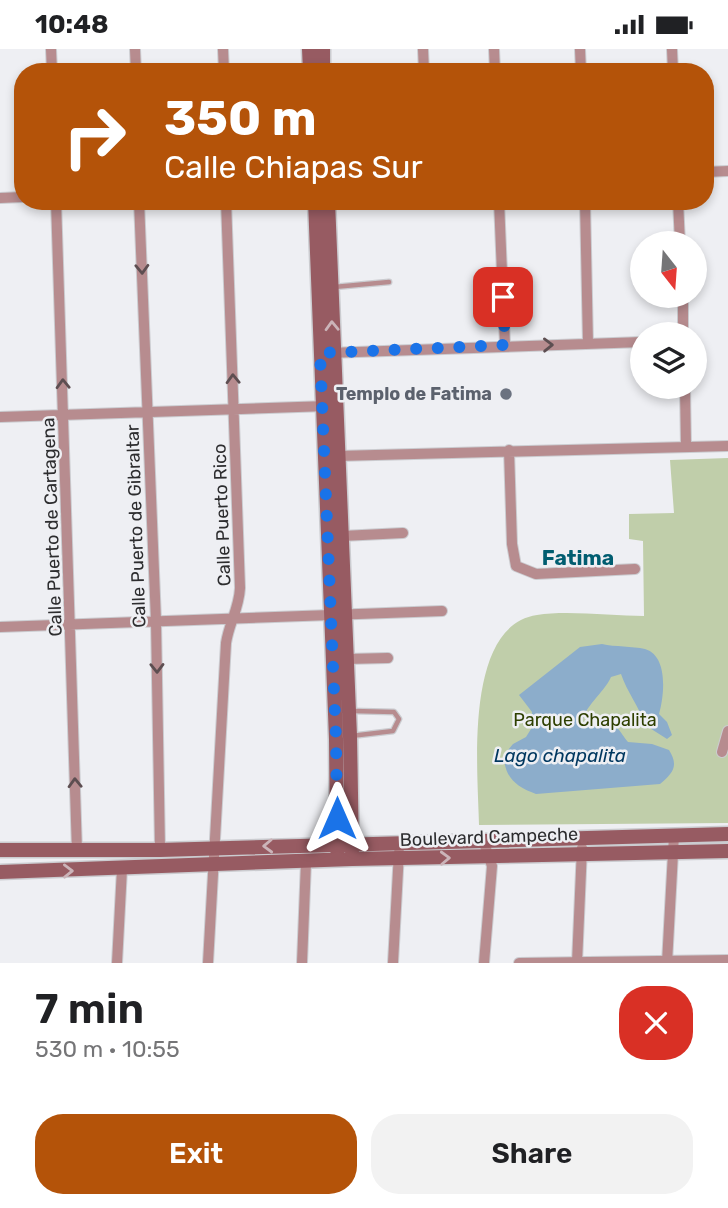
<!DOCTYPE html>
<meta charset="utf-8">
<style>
body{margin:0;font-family:Rubik,sans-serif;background:#f2f2f2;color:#202124;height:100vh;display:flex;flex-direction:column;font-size:26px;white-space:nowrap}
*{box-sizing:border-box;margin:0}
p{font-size:23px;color:#757577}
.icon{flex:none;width:38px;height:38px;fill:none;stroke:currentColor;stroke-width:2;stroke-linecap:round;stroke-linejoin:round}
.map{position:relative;height:914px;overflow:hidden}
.details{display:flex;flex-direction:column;background:#fff;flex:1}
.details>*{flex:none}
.hud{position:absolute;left:14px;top:14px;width:700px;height:147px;border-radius:28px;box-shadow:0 4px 10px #0003;background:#b45309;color:#fff;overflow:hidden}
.needle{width:46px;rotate:163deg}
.controls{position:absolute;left:630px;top:182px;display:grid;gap:14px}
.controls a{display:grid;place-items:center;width:77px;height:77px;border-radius:50%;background:#fff;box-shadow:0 4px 10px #0003;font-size:35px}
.pin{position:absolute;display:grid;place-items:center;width:60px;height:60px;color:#fff;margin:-30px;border-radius:14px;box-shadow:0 4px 10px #0006}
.me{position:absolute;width:77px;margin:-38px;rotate:0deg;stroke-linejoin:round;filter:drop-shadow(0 0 5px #0008)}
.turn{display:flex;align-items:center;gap:24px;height:147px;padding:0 35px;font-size:32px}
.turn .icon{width:91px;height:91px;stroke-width:2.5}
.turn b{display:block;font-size:49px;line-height:60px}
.round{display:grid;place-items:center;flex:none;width:74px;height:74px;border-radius:28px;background:#f2f2f2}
.overview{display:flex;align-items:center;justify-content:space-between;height:119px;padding:0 35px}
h1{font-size:42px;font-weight:600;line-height:52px}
.primary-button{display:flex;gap:14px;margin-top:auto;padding:14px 35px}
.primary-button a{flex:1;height:80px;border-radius:28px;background:#b45309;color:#fff;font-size:28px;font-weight:600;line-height:80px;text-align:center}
.primary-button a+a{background:#f2f2f2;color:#202124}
.status{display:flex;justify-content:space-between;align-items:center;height:49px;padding:0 35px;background:#fff;direction:ltr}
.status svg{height:19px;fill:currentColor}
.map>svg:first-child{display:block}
.green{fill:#c0ceaa}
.water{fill:#8cadcb}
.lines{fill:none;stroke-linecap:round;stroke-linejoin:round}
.lane-casing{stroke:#cbccd0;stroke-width:7}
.street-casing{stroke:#cbccd0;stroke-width:12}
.secondary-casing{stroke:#cbccd0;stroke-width:17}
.lane{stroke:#b78c8f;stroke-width:4.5}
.street{stroke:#b78c8f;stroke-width:10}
.secondary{stroke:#975b62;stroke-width:14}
.oneway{stroke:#5d4e51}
.oneway2{stroke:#cbb4b9}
.route{stroke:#1a73e8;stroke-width:12;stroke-dasharray:0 21.6}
.worship-dot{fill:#6b7280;stroke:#eeeff3;stroke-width:2.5}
.labels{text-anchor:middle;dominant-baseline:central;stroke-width:5;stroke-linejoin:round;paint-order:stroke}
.worship-label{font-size:18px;font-weight:bold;fill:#5b616d;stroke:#eeeff3;text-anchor:end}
.street-label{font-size:18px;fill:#2d2d2f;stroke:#eeeff3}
.park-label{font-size:18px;fill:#2e3f00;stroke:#eeeff3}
.water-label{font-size:19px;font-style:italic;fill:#00375f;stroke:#eeeff3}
.quarter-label{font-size:21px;font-weight:bold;fill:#005d70;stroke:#eeeff3}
</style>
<div class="status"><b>10:48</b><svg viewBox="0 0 49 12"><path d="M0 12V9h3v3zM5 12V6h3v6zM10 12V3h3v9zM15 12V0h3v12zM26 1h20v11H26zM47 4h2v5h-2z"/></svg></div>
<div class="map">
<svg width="728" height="914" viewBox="0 0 728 914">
<rect width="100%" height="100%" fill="#eeeff3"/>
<path class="green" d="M 728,409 L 728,774 L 479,776 C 478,723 463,577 537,566 C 567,561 613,567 644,567 L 643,492 L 629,490 L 629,465 L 674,464 L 670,411 Z"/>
<path class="water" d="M 602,595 C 615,598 632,597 645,600 C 669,607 664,648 659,665 L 667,673 L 672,686 L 667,690 L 645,676 C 639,657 627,643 621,625 L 611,628 C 604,644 583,658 582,675 C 593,681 607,670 617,679 C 621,682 624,689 628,693 L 652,695 L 669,701 C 679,717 673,724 660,735 L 536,745 C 516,738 504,728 504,706 L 513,695 L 526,688 L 531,680 L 532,663 L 519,646 L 580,598 Z"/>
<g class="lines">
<g class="lane-casing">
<path id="lane" d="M 334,238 L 389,233
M 351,687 L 393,682 L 399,670 L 394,663 L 353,662"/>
</g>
<g class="street-casing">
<path id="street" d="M 51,0 L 52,23
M 135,0 L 136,23
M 223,0 L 224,23
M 423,0 L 424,23
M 494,0 L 495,23
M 580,0 L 581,23
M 672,0 L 673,23
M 705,123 L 728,122
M 0,149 L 23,148
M 56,152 L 77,802
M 139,152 L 156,572 L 160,801
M 499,152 L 505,296
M 585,152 L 588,295
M 678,152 L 680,194
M 683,247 L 683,285
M 328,304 L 642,293
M 685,338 L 686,398
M 0,368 L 327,357
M 509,401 L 512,495 L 516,517 L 536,525 L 635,520
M 337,407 L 728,397
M 342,487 L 403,484
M 0,578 L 442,562
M 346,610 L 388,609
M 722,703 L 728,682
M 483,791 L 492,817 L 484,914
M 117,914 L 122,820
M 208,914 L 226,594 C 229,574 239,560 240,539 L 226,152
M 302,914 L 306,813
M 393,914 L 399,803
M 519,914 L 728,911
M 577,914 L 582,799
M 667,914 L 674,786"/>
</g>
<g class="secondary-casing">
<path id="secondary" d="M 309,0 L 310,23
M 323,0 L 323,23
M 315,152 L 336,690 L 337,801
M 328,152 L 350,687 L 352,802
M 0,801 L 160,801 L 728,785
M 0,823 L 352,810 L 728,802"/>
</g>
<use href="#lane" class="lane"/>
<use href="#street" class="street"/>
<use href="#secondary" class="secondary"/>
</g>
<defs><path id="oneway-chevron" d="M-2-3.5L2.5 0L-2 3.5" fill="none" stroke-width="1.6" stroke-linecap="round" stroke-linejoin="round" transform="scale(1.75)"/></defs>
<g class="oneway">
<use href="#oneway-chevron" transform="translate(142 220) rotate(88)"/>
<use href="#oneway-chevron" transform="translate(548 296) rotate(-1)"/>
<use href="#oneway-chevron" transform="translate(233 330) rotate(-92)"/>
<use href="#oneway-chevron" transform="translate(63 335) rotate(-92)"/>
<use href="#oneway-chevron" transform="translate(157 619) rotate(89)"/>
<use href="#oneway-chevron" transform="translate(75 734) rotate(-92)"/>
</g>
<g class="oneway2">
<use href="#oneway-chevron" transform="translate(332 277) rotate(-92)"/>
<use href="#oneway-chevron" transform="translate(268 797) rotate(178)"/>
<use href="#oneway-chevron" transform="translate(445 809) rotate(-2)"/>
<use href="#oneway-chevron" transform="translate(68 822) rotate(-1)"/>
</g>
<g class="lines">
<path class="route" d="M 337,769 L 336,690 L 320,304 L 505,296 L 503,248"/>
</g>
<circle class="worship-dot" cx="506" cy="345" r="7"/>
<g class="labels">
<g class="worship-label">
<text x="492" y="345">Templo de Fatima</text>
</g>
<g class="street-label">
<text transform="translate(222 466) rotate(-92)">Calle Puerto Rico</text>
<text transform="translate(136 477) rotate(-92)">Calle Puerto de Gibraltar</text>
<text transform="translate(52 478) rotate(-92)">Calle Puerto de Cartagena</text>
<text transform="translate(489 788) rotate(-2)">Boulevard Campeche</text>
</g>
<g class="park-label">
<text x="585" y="671">Parque Chapalita</text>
</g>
<g class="water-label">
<text x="560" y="706">Lago chapalita</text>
</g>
<g class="quarter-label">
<text x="578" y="508">Fatima</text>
</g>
</g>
</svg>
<div class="controls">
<a><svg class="needle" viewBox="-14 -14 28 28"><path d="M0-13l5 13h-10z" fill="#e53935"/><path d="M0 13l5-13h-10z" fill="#757577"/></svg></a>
<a><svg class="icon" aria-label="layers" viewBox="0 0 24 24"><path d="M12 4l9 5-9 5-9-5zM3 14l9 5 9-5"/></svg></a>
</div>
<div class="pin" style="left:503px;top:248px;background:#d93025"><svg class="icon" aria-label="arrive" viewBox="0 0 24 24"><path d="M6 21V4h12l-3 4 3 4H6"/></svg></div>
<svg class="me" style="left:337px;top:769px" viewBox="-20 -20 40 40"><path d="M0-17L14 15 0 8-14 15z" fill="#1a73e8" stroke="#fff" stroke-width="4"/></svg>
<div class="hud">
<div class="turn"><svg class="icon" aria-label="right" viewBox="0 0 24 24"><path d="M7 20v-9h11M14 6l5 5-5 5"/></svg><div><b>350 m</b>Calle Chiapas Sur</div></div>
</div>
</div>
<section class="details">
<div class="overview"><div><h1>7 min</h1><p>530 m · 10:55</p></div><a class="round" style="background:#d93025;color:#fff"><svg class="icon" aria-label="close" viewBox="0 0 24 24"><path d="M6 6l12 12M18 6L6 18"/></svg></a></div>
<div class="primary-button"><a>Exit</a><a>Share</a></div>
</section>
